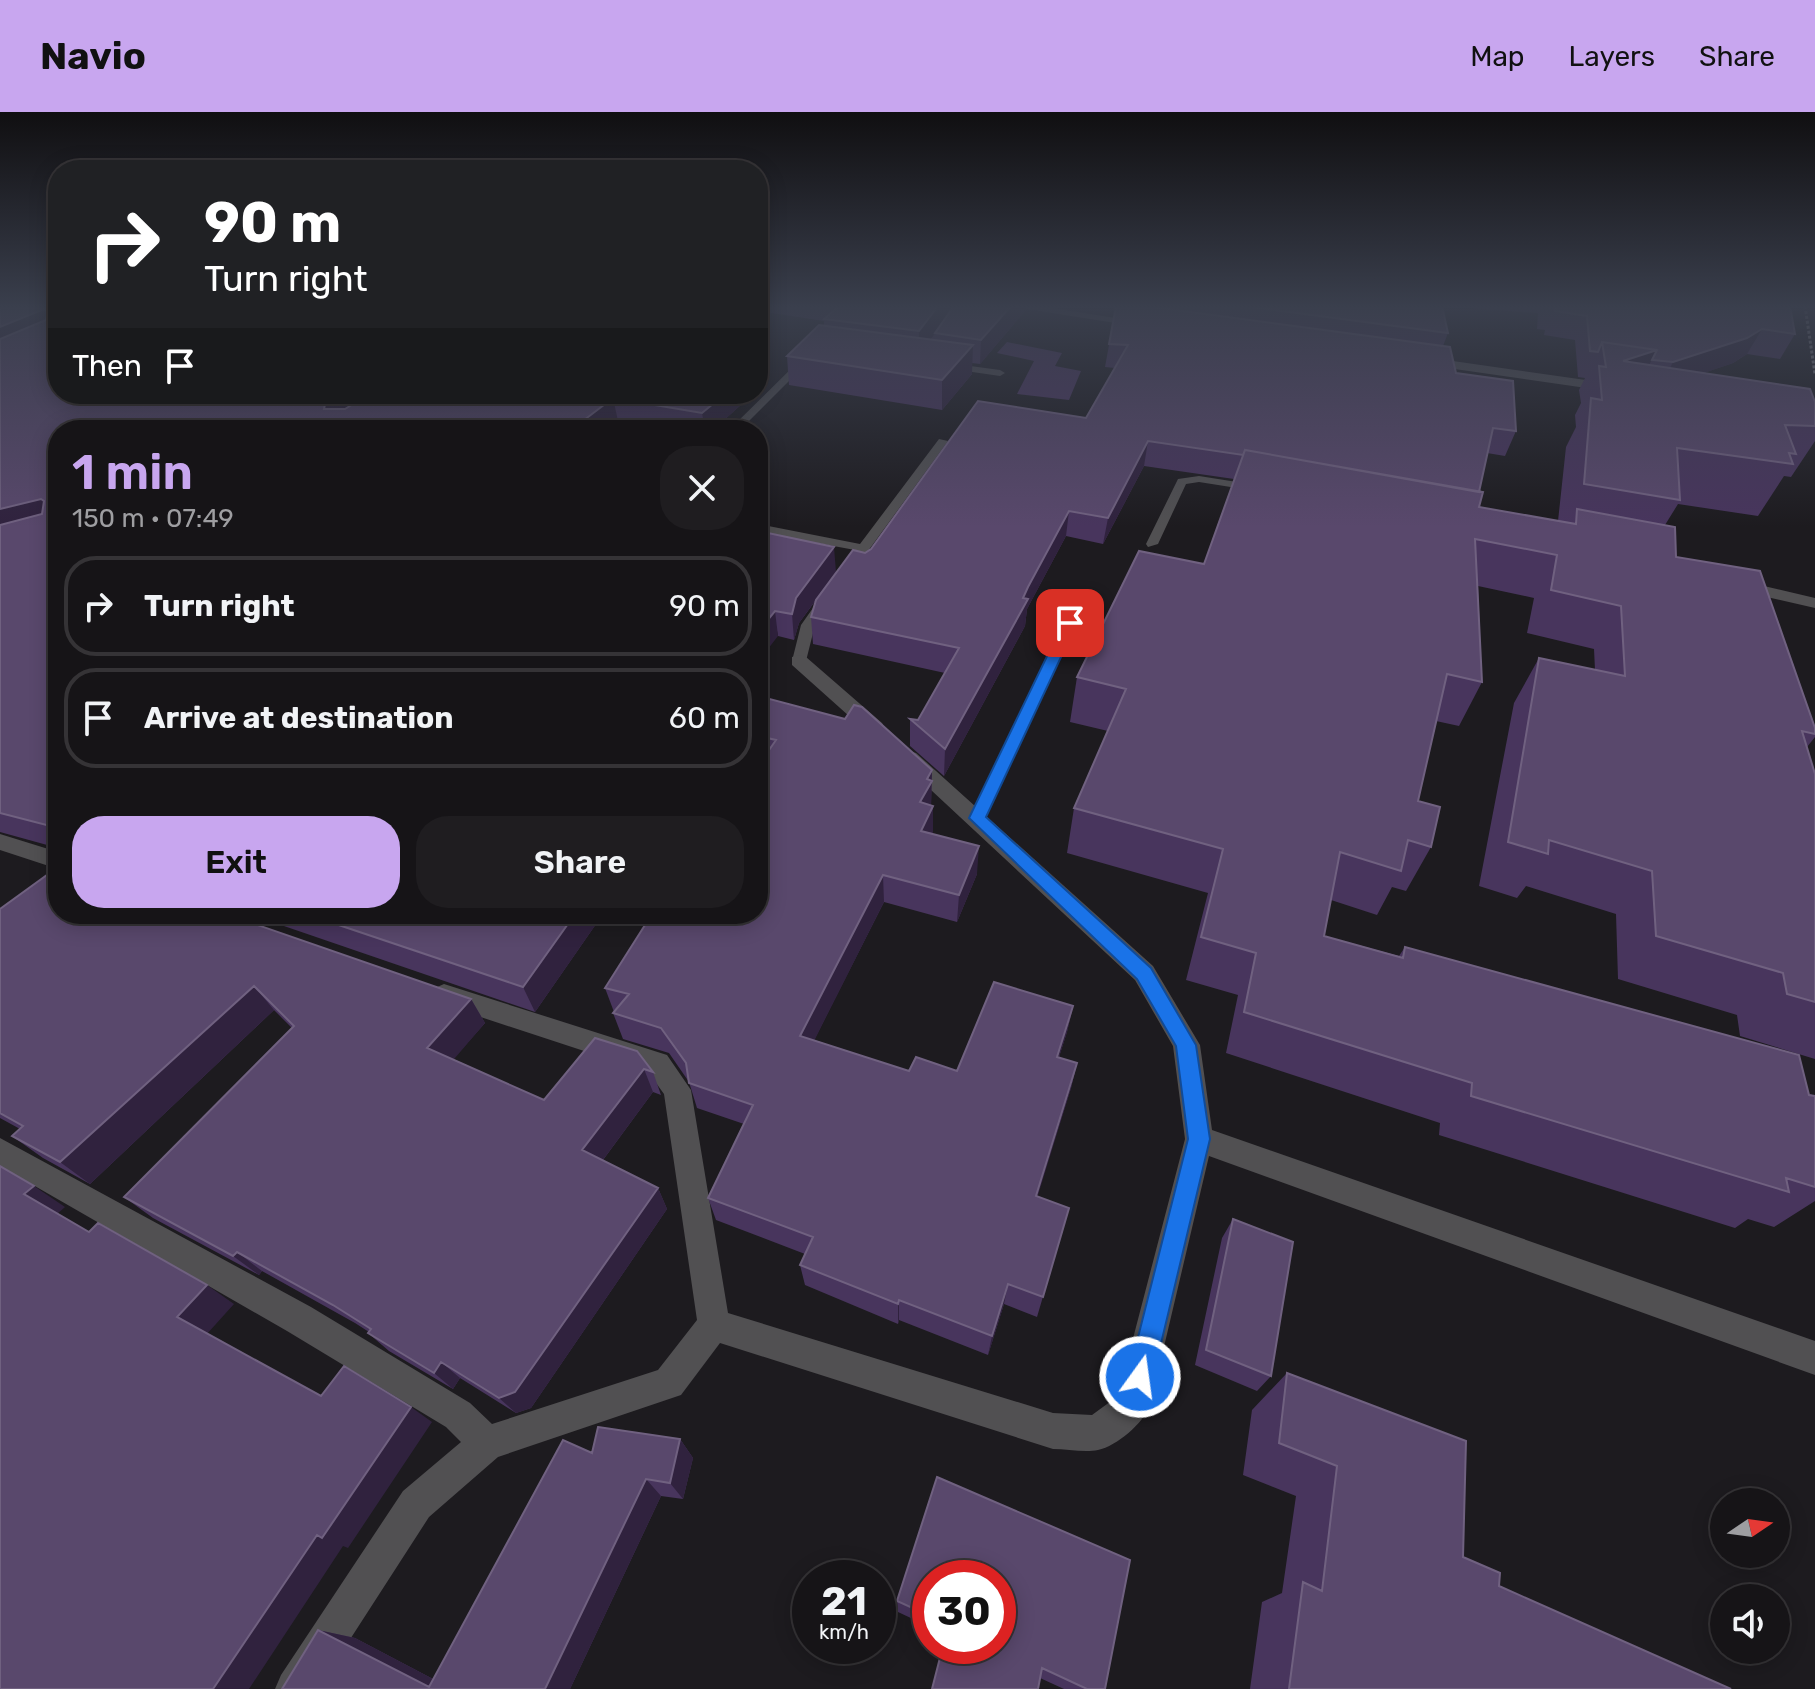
<!DOCTYPE html>
<meta charset="utf-8">
<style>
body{margin:0;font-family:Rubik,sans-serif;background:#1f1d20;color:#f1f3f6;height:100vh;display:flex;flex-direction:column;font-size:30px;white-space:nowrap}
*{box-sizing:border-box;margin:0}
p{font-size:26px;color:#9e9ea1}
.icon{flex:none;width:44px;height:44px;fill:none;stroke:currentColor;stroke-width:2;stroke-linecap:round;stroke-linejoin:round}
.map{position:relative;flex:1;overflow:hidden}
.panel{position:absolute;left:48px;top:308px;width:720px;height:504px;display:flex;flex-direction:column;background:#161417;border-radius:32px;box-shadow:0 4px 20px #0003,0 0 0 2px #353336}
.panel>*{flex:none}
.banner{position:absolute;left:48px;top:48px;width:720px;height:244px;border-radius:32px;box-shadow:0 4px 20px #0003,0 0 0 2px #353336;background:#202124;color:#fff;overflow:hidden}
.needle{width:52px;rotate:77deg}
.buttons{position:absolute;left:1710px;top:1376px;display:grid;gap:16px}
.buttons a{display:grid;place-items:center;width:80px;height:80px;border-radius:50%;background:#161417;box-shadow:0 4px 20px #0003,0 0 0 2px #353336;font-size:40px}
.speed{position:absolute;left:792px;top:1448px;display:flex;gap:16px;font-size:40px;font-weight:700;text-align:center}
.speed>*{display:grid;place-content:center;width:104px;height:104px;border-radius:50%;background:#161417;box-shadow:0 4px 20px #0003,0 0 0 2px #353336;line-height:1}
.speed small{font-size:20px;font-weight:400}
.speed .limit{border:12px solid #d22;background:#fff;color:#111}
.pin{position:absolute;display:grid;place-items:center;width:68px;height:68px;color:#fff;margin:-34px;border-radius:16px;box-shadow:0 4px 12px #0006}
.me{position:absolute;width:88px;margin:-44px;rotate:14deg;stroke-linejoin:round;filter:drop-shadow(0 0 6px #0008)}
.turn{display:flex;align-items:center;gap:28px;height:168px;padding:0 24px;font-size:36px}
.turn .icon{width:104px;height:104px;stroke-width:2.5}
.turn b{display:block;font-size:56px;line-height:68px}
.then{display:flex;align-items:center;height:76px;padding:0 24px;background:#0003;gap:16px;font-size:30px}
.round{display:grid;place-items:center;flex:none;width:84px;height:84px;border-radius:32px;background:#1f1d20}
.summary{display:flex;align-items:center;justify-content:space-between;height:136px;padding:0 24px}
h1{font-size:48px;font-weight:600;line-height:60px;color:#c8a6ef}
.cta{display:flex;gap:16px;margin-top:auto;padding:16px 24px}
.cta a{flex:1;height:92px;border-radius:32px;background:#c8a6ef;color:#111;font-size:32px;font-weight:600;line-height:92px;text-align:center}
.cta a+a{background:#1f1d20;color:#f1f3f6}
ul{padding:0;list-style:none}
li{display:flex;align-items:center;gap:24px;height:100px;margin:0 16px 12px;padding:0 8px;border:4px solid #353336;border-radius:32px}
li div{flex:1}
li b{display:block;font-size:30px}
li em{font-style:normal}
header{display:flex;align-items:center;gap:48px;box-sizing:border-box;height:112px;padding:0 40px;background:#c8a6ef;color:#111}
header strong{font-size:38px}
nav{display:flex;gap:44px;margin-inline-start:auto;font-size:28px}
.map>svg:first-child{display:block}
.forest{fill:#4d3763}
.lines{fill:none;stroke-linecap:round;stroke-linejoin:round}
.path{stroke:#8d8b8f;stroke-width:3;stroke-dasharray:3 2;stroke-linecap:butt}
.service{fill:#515052;fill-rule:evenodd}
.minor{fill:#515052;fill-rule:evenodd}
.tertiary{fill:#515052;fill-rule:evenodd}
.wall{fill:#48355d;fill-rule:evenodd}
.shaded-wall{fill:#30223e}
.building{fill:#59486c;stroke:#706180;stroke-width:2}
.route{fill:#1a73e8;stroke:#114b97;stroke-width:2}
</style>
<header>
<strong>Navio</strong>
<nav><a>Map</a><a>Layers</a><a>Share</a></nav>
</header>
<div class="map">
<svg width="1815" height="1577" viewBox="0 0 1815 1577">
<rect width="100%" height="100%" fill="#1d1b1f"/>
<path class="forest" d="M 1007,230 L 1062,241 L 1055,254 L 1081,259 L 1069,288 L 1017,282 L 1034,249 L 997,241 Z"/>
<g class="lines">
<path class="path" d="M 1805,194 L 1815,262"/>
<path class="service" d="M 802,246 L 810,248 L 740,318 L 729,318 Z
M 948,251 L 1000,258 L 1005,261 L 1000,264 L 945,256 L 943,254 Z
M 939,327 L 948,329 L 852,461 L 841,458 L 855,438 L 758,420 L 758,412 L 860,432 Z
M 1199,364 L 1256,373 L 1262,376 L 1256,379 L 1199,370 L 1186,372 L 1158,432 L 1148,435 L 1146,432 L 1178,367 Z
M 1083,479 L 1090,483 L 985,706 L 983,710 L 971,710 L 969,706 L 1076,483 Z
M 825,485 L 832,489 L 815,513 L 806,549 L 804,552 L 794,552 L 792,549 L 801,513 L 820,486 Z"/>
<path class="minor" d="M 1738,468 L 1815,486 L 1815,496 L 1732,477 L 1732,469 Z
M 799,543 L 806,545 L 882,611 L 885,616 L 882,621 L 868,621 L 792,553 L 792,545 Z
M 909,639 L 916,641 L 1153,854 L 1200,933 L 1212,1018 L 1815,1229 L 1815,1263 L 1209,1044 L 1150,1294 C 1143,1311 1117,1334 1098,1338 C 1085,1341 1067,1337 1053,1337 L 720,1231 L 681,1283 L 498,1345 L 429,1405 L 318,1577 L 275,1577 L 281,1563 L 403,1379 L 461,1330 L 446,1315 L 287,1219 L 0,1054 L 0,1026 L 311,1195 L 470,1291 L 492,1312 L 658,1258 L 697,1208 L 664,982 L 648,960 L 435,890 L 431,883 L 435,876 L 444,872 L 667,943 L 691,978 L 728,1201 L 1053,1301 L 1092,1303 L 1118,1284 L 1185,1027 L 1173,934 L 1135,868 L 902,651 L 898,646 Z
M 0,722 L 58,740 L 58,757 L 0,738 Z"/>
<path class="tertiary" d="M 1008,194 L 1040,194 L 1153,212 L 1147,216 Z
M 1425,245 L 1614,272 L 1621,276 L 1614,280 L 1420,252 L 1420,246 Z"/>
</g>
<path class="wall" d="M 0,194 L 58,194 L 58,282 L 753,282 L 713,318 L 671,318 L 618,309 L 58,318 L 58,736 L 0,720 Z
M 759,194 L 1025,194 L 1025,199 L 980,252 L 972,251 L 972,262 L 942,298 L 789,273 L 787,244 L 824,214 L 824,209 L 759,199 Z
M 1116,194 L 1790,194 L 1795,222 L 1780,247 L 1747,242 L 1733,251 L 1703,261 L 1815,290 L 1815,329 L 1791,365 L 1784,364 L 1758,404 L 1678,392 L 1665,413 L 1676,445 L 1815,616 L 1815,625 L 1807,635 L 1815,662 L 1815,947 L 1740,924 L 1737,903 L 1618,867 L 1616,802 L 1526,774 L 1517,786 L 1479,774 L 1514,591 L 1539,546 L 1595,558 L 1594,537 L 1527,521 L 1534,486 L 1478,474 L 1482,570 L 1459,614 L 1436,609 L 1418,689 L 1431,735 L 1406,779 L 1392,775 L 1377,803 L 1331,788 L 1324,824 L 1399,844 L 1405,835 L 1815,984 L 1815,1089 L 1774,1115 L 1748,1107 L 1735,1116 L 1439,1023 L 1440,1011 L 1226,941 L 1238,883 L 1186,868 L 1208,781 L 1067,741 L 1074,696 L 1108,619 L 1070,610 L 1077,565 L 1204,452 L 1234,367 L 1144,354 L 1103,432 L 1066,424 L 1027,497 L 1025,514 L 944,664 L 910,634 L 910,607 L 918,608 L 945,561 L 813,532 L 811,505 L 816,488 L 799,511 L 794,528 L 778,524 L 758,419 L 836,460 L 865,441 L 1086,306 L 1115,256 L 1105,255 ZM 1442,194 L 1538,201 L 1537,217 L 1545,218 L 1544,223 L 1575,228 L 1578,265 L 1585,266 L 1579,278 L 1581,291 L 1575,303 L 1576,315 L 1566,335 L 1558,409 L 1479,395 L 1479,380 L 1487,341 L 1505,344 L 1516,319 L 1456,261 L 1443,234 L 1448,221 Z
M 758,584 L 932,658 L 931,693 L 932,722 L 977,762 L 957,810 L 884,790 L 814,928 L 909,959 L 957,959 L 1073,894 L 1067,920 L 1059,945 L 1077,951 L 1071,976 L 1037,1084 L 1069,1096 L 1037,1205 L 1004,1192 L 988,1243 L 899,1208 L 898,1212 L 805,1173 L 800,1153 L 805,1142 L 716,1108 L 708,1086 L 744,1012 L 697,996 L 689,970 L 669,941 L 623,927 L 613,901 L 614,900 L 605,876 L 758,802 L 760,651 L 758,650 Z
M 0,797 L 471,887 L 485,911 L 453,947 L 544,988 L 595,926 L 653,960 L 661,983 L 653,980 L 603,1048 L 658,1076 L 667,1097 L 531,1296 L 516,1301 L 460,1266 L 453,1277 L 389,1239 L 368,1221 L 369,1220 L 355,1211 L 262,1159 L 259,1163 L 153,1106 L 124,1085 L 292,916 L 274,898 L 90,1072 L 43,1046 L 12,1024 L 20,1017 L 0,1006 Z
M 249,802 L 603,802 L 535,900 Z
M 1233,1107 L 1271,1264 L 1257,1279 L 1195,1253 L 1222,1126 Z
M 1287,1261 L 1463,1445 L 1499,1474 L 1731,1577 L 1250,1577 L 1262,1490 L 1282,1481 L 1296,1384 L 1243,1363 L 1252,1298 Z
M 680,1327 L 693,1346 L 683,1387 L 661,1384 L 570,1577 L 282,1577 L 318,1518 L 355,1526 L 433,1567 Z
M 937,1365 L 1130,1448 L 1105,1577 L 1064,1577 L 1040,1566 L 1038,1577 L 932,1577 L 943,1534 L 998,1534 L 998,1466 L 930,1466 L 930,1515 L 898,1500 L 897,1489 Z"/>
<path class="shaded-wall" d="M 938,194 L 954,194 L 919,244 L 919,219 Z
M 1011,194 L 1025,194 L 1025,199 L 980,252 L 981,228 Z
M 44,197 L 57,218 L 0,242 L 0,215 Z
M 1762,217 L 1747,242 L 1733,251 L 1660,276 L 1673,250 Z
M 973,233 L 972,262 L 942,298 L 942,268 Z
M 1657,238 L 1632,285 L 1623,249 Z
M 764,248 L 766,270 L 758,278 L 758,253 Z
M 342,282 L 388,282 L 334,318 L 324,297 L 325,292 Z
M 725,282 L 753,282 L 713,318 L 705,318 L 702,301 Z
M 613,286 L 618,309 L 607,318 L 571,318 Z
M 1148,329 L 1144,354 L 1103,432 L 1108,406 Z
M 41,387 L 57,411 L 0,427 L 0,397 Z
M 1069,399 L 1066,424 L 1027,497 L 1025,514 L 944,664 L 945,637 L 1023,486 L 1028,475 Z
M 834,435 L 836,460 L 799,511 L 794,528 L 792,502 L 796,486 Z
M 775,499 L 778,524 L 758,550 L 758,520 Z
M 932,658 L 931,696 L 920,690 L 927,667 Z
M 933,694 L 933,721 L 921,719 Z
M 979,734 L 977,762 L 957,810 L 959,783 Z
M 883,763 L 884,790 L 804,949 L 800,924 Z
M 575,802 L 603,802 L 535,900 L 523,875 Z
M 254,874 L 274,898 L 90,1072 L 60,1050 Z
M 471,887 L 485,911 L 443,960 L 427,936 Z
M 1073,894 L 1067,920 L 1051,970 L 1057,945 Z
M 1077,951 L 1071,976 L 1031,1106 L 1036,1084 Z
M 644,957 L 653,980 L 594,1060 L 582,1038 Z
M 34,1074 L 65,1095 L 56,1103 L 24,1082 Z
M 658,1076 L 667,1097 L 531,1296 L 516,1301 L 499,1286 Z
M 237,1140 L 262,1159 L 259,1163 L 233,1144 Z
M 1008,1172 L 1004,1192 L 988,1243 L 992,1224 Z
M 207,1173 L 234,1192 L 206,1223 L 177,1205 Z
M 899,1188 L 899,1208 L 898,1212 L 898,1192 Z
M 441,1250 L 460,1266 L 453,1277 L 434,1261 Z
M 411,1295 L 432,1310 L 348,1436 L 343,1434 L 249,1577 L 213,1577 L 317,1423 Z
M 680,1327 L 693,1346 L 683,1387 L 670,1371 Z
M 646,1367 L 661,1384 L 570,1577 L 545,1577 Z
M 318,1518 L 355,1526 L 452,1577 L 429,1575 Z"/>
<path class="building" d="M 0,194 L 58,194 L 58,282 L 342,282 L 325,292 L 324,297 L 345,297 L 369,282 L 725,282 L 702,301 L 613,286 L 571,318 L 58,318 L 58,716 L 0,701 L 0,413 L 42,402 L 44,389 L 41,387 L 0,397 L 0,227 L 46,208 L 48,200 L 44,197 L 0,215 Z
M 839,194 L 938,194 L 919,219 L 824,207 Z
M 954,194 L 1011,194 L 981,228 L 935,221 Z
M 1116,194 L 1146,194 L 1450,235 L 1456,261 L 1513,269 L 1516,319 L 1493,316 L 1479,380 L 1245,338 L 1243,343 L 1148,329 L 1108,406 L 1069,399 L 1028,475 L 1023,486 L 1028,487 L 945,637 L 910,607 L 918,608 L 959,536 L 811,505 L 816,488 L 853,438 L 865,441 L 871,437 L 978,289 L 1086,306 L 1128,233 L 1109,232 Z
M 1243,194 L 1442,194 L 1448,221 Z
M 1555,194 L 1790,194 L 1795,222 L 1762,217 L 1747,226 L 1673,250 L 1652,248 L 1657,238 L 1602,230 L 1598,240 L 1590,239 L 1587,204 L 1555,199 Z
M 819,213 L 973,233 L 942,268 L 787,244 Z
M 1602,230 L 1657,238 L 1623,249 L 1810,277 L 1815,290 L 1815,314 L 1785,313 L 1796,342 L 1789,341 L 1793,352 L 1677,336 L 1680,388 L 1584,372 L 1591,286 L 1602,288 L 1599,254 L 1606,255 Z
M 1245,338 L 1483,380 L 1479,395 L 1576,412 L 1577,397 L 1675,415 L 1676,445 L 1760,459 L 1815,616 L 1815,622 L 1802,619 L 1815,662 L 1815,890 L 1787,882 L 1783,861 L 1656,824 L 1652,759 L 1549,728 L 1548,742 L 1508,730 L 1539,546 L 1625,564 L 1621,494 L 1551,478 L 1557,443 L 1475,427 L 1482,570 L 1447,562 L 1418,689 L 1440,695 L 1431,735 L 1408,728 L 1401,759 L 1340,740 L 1324,824 L 1403,846 L 1405,835 L 1799,943 L 1809,983 L 1815,984 L 1815,1075 L 1786,1066 L 1789,1080 L 1471,984 L 1472,971 L 1244,900 L 1256,841 L 1201,825 L 1223,737 L 1074,696 L 1126,577 L 1077,565 L 1139,439 L 1204,452 Z
M 758,419 L 834,435 L 796,486 L 792,502 L 775,499 L 758,520 Z
M 758,584 L 845,607 L 854,593 L 862,595 L 932,658 L 927,667 L 932,669 L 920,690 L 933,694 L 921,719 L 979,734 L 959,783 L 883,763 L 800,924 L 909,959 L 916,945 L 957,959 L 994,870 L 1073,894 L 1057,945 L 1077,951 L 1036,1084 L 1069,1096 L 1043,1185 L 1008,1172 L 992,1224 L 899,1188 L 898,1192 L 800,1153 L 813,1125 L 708,1086 L 753,993 L 689,971 L 686,951 L 661,916 L 613,901 L 629,882 L 605,876 L 652,802 L 758,802 L 758,654 L 776,628 L 758,624 Z
M 58,755 L 58,802 L 226,802 L 471,887 L 427,936 L 544,988 L 595,926 L 637,939 L 653,960 L 644,957 L 582,1038 L 658,1076 L 515,1280 L 499,1286 L 441,1250 L 434,1261 L 368,1221 L 371,1217 L 333,1193 L 237,1140 L 233,1144 L 124,1085 L 294,914 L 254,874 L 60,1050 L 12,1024 L 23,1014 L 0,1001 L 0,797 Z
M 306,802 L 575,802 L 523,875 Z
M 0,1054 L 34,1074 L 24,1082 L 89,1120 L 98,1111 L 207,1173 L 177,1205 L 321,1284 L 344,1254 L 411,1295 L 322,1426 L 317,1423 L 213,1577 L 0,1577 Z
M 1233,1107 L 1293,1130 L 1271,1264 L 1206,1238 Z
M 1287,1261 L 1466,1329 L 1463,1445 L 1500,1461 L 1499,1474 L 1731,1577 L 1289,1577 L 1303,1470 L 1322,1479 L 1337,1354 L 1279,1331 Z
M 598,1315 L 680,1327 L 670,1371 L 646,1367 L 545,1577 L 282,1577 L 318,1518 L 429,1575 L 563,1328 L 592,1341 Z
M 937,1365 L 1130,1448 L 1105,1577 L 1087,1577 L 1042,1556 L 1038,1577 L 932,1577 L 943,1534 L 998,1534 L 998,1466 L 930,1466 L 930,1504 L 897,1489 Z"/>
<linearGradient id="sky" x2="0" y2="1"><stop stop-color="#100f11"/><stop offset="0.47" stop-color="#3a3f4d"/><stop offset="1" stop-color="#3a3f4d" stop-opacity="0"/></linearGradient>
<rect width="1815" height="415" fill="url(#sky)"/>
<path class="route" d="M 1070,507 L 1077,511 L 986,705 L 1151,856 L 1196,933 L 1210,1027 L 1153,1265 L 1149,1274 L 1140,1278 L 1131,1274 L 1128,1265 L 1188,1027 L 1176,934 L 1137,867 L 969,706 L 1063,511 Z"/>
</svg>
<div class="buttons">
<a><svg class="needle" viewBox="-14 -14 28 28"><path d="M0-13l5 13h-10z" fill="#e53935"/><path d="M0 13l5-13h-10z" fill="#9e9ea1"/></svg></a>
<a><svg class="icon" aria-label="sound" viewBox="0 0 24 24"><path d="M4 9h4l5-4v14l-5-4H4zM17 9q2 3 0 6"/></svg></a>
</div>
<div class="speed"><div>21<small>km/h</small></div><div class="limit">30</div></div>
<div class="pin" style="left:1070px;top:511px;background:#d93025"><svg class="icon" aria-label="arrive" viewBox="0 0 24 24"><path d="M6 21V4h12l-3 4 3 4H6"/></svg></div>
<svg class="me" style="left:1140px;top:1265px" viewBox="-20 -20 40 40"><circle r="17" fill="#1a73e8" stroke="#fff" stroke-width="3"/><path d="M0-11L8 9 0 5-8 9z" fill="#fff"/></svg>
<div class="banner">
<div class="turn"><svg class="icon" aria-label="right" viewBox="0 0 24 24"><path d="M7 20v-9h11M14 6l5 5-5 5"/></svg><div><b>90 m</b>Turn right</div></div>
<div class="then">Then<svg class="icon" aria-label="arrive" viewBox="0 0 24 24"><path d="M6 21V4h12l-3 4 3 4H6"/></svg></div>
</div>
<section class="panel">
<div class="summary"><div><h1>1 min</h1><p>150 m · 07:49</p></div><a class="round"><svg class="icon" aria-label="close" viewBox="0 0 24 24"><path d="M6 6l12 12M18 6L6 18"/></svg></a></div>
<ul>
<li><svg class="icon" aria-label="right" viewBox="0 0 24 24"><path d="M7 20v-9h11M14 6l5 5-5 5"/></svg><div><b>Turn right</b></div><em>90 m</em></li>
<li><svg class="icon" aria-label="arrive" viewBox="0 0 24 24"><path d="M6 21V4h12l-3 4 3 4H6"/></svg><div><b>Arrive at destination</b></div><em>60 m</em></li>
</ul>
<div class="cta"><a>Exit</a><a>Share</a></div>
</section>
</div>
